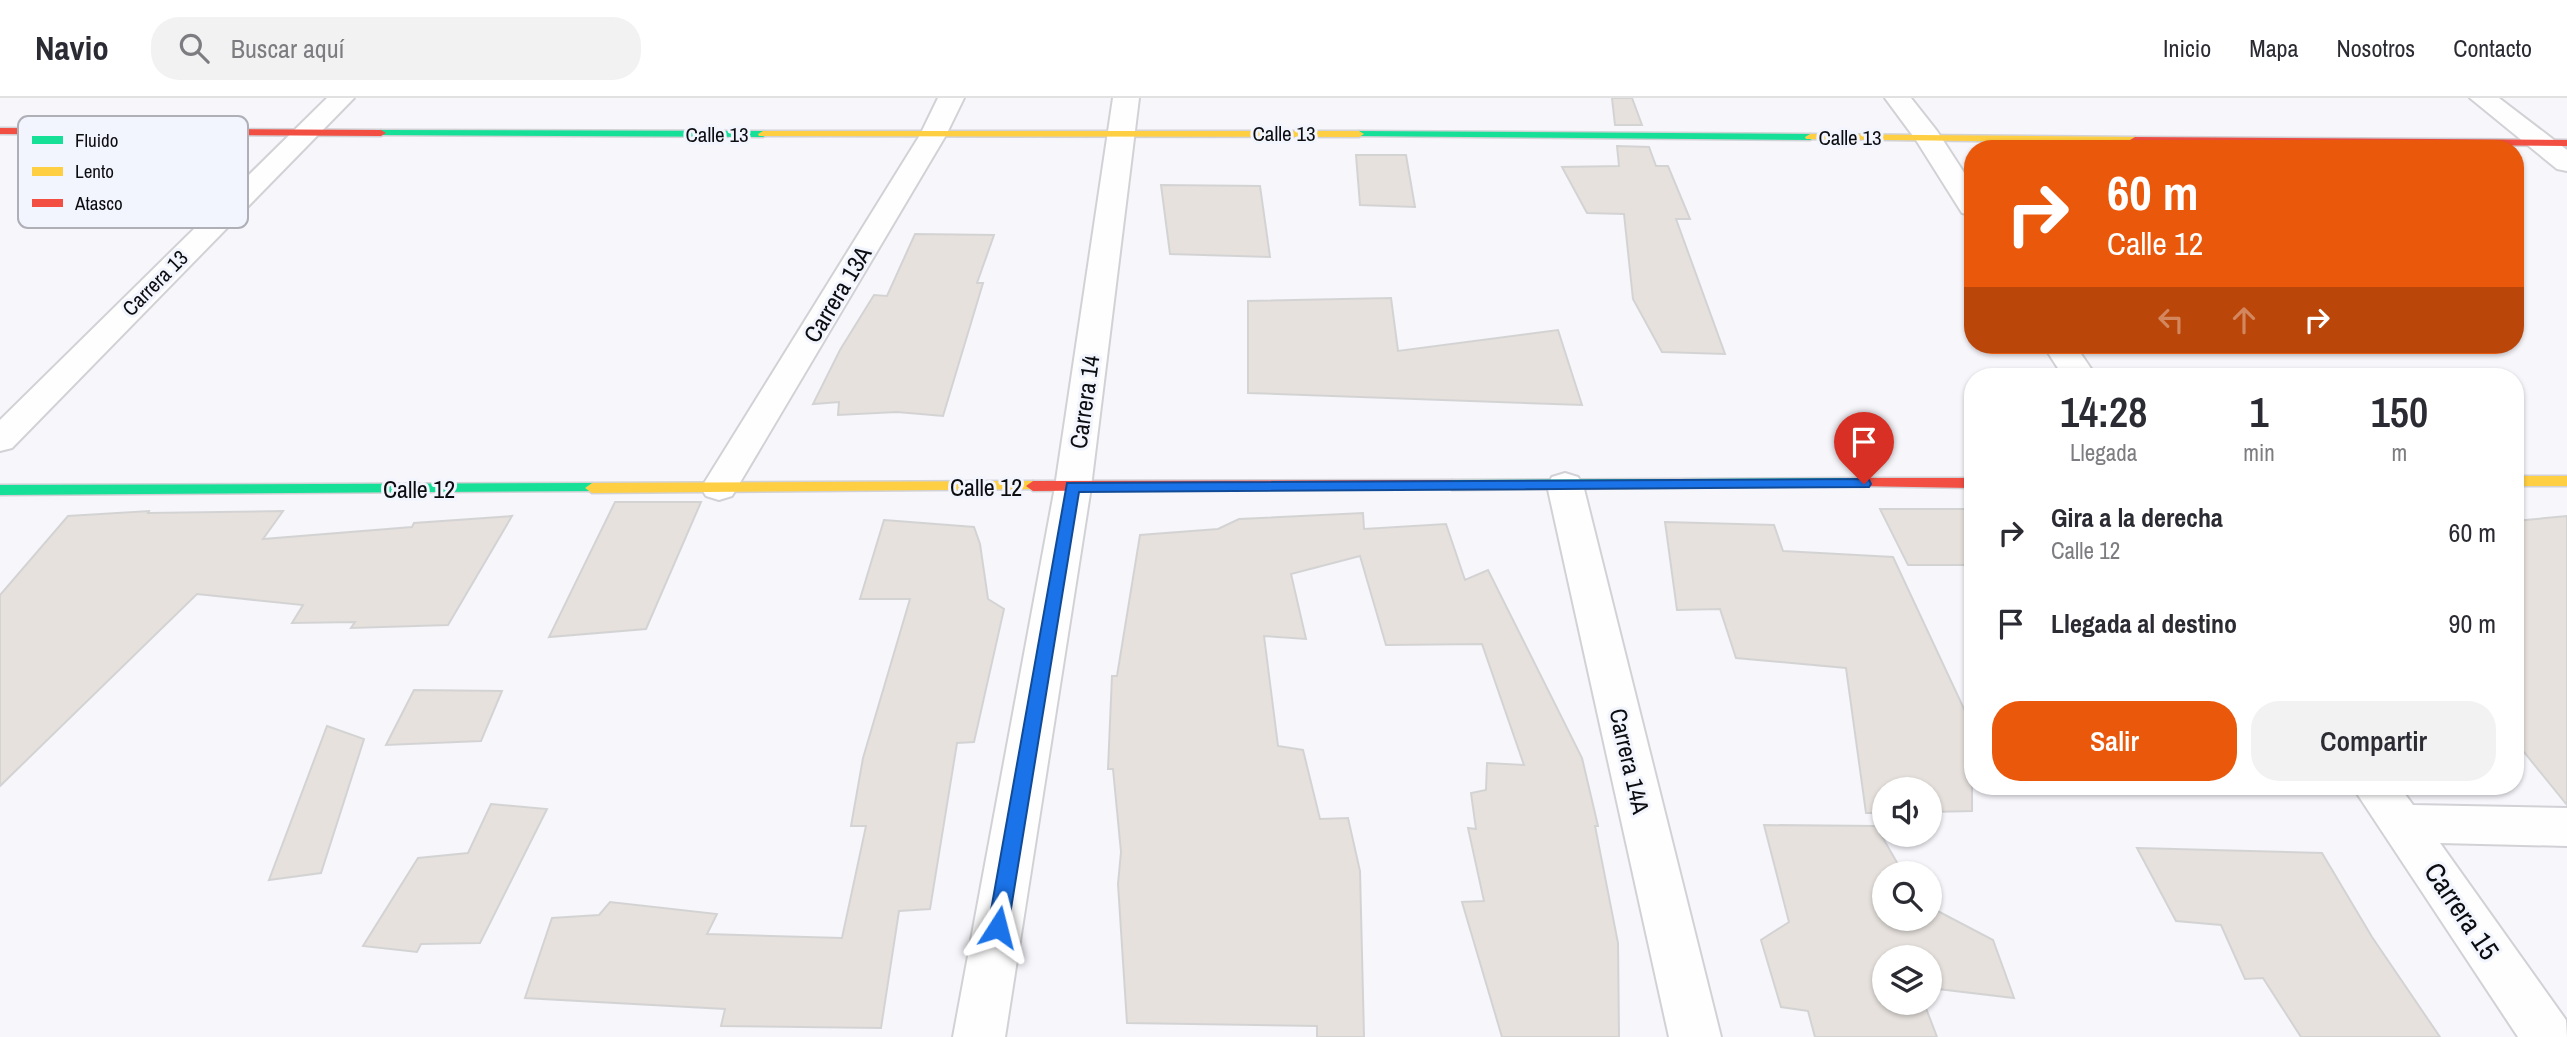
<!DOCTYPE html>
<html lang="es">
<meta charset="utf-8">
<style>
body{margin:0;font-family:"Archivo Narrow",sans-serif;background:#f2f2f3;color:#2b2b33;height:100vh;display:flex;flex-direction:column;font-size:26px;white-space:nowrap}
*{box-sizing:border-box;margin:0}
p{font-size:23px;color:#7c7c81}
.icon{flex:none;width:38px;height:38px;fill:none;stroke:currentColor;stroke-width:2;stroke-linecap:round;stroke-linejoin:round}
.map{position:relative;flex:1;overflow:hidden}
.details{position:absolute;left:1964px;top:270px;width:560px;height:427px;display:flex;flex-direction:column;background:#fff;border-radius:28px;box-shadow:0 2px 5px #0004}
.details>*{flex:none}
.guide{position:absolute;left:1964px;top:42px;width:560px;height:214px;border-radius:28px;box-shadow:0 2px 5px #0004;background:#ea580c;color:#fff;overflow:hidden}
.tools{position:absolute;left:1872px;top:679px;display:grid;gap:14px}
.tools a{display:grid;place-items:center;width:70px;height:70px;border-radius:50%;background:#fff;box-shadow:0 2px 5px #0004;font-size:35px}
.pin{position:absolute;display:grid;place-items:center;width:60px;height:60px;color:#fff;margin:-72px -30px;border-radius:50% 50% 50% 0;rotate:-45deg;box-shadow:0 0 7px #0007}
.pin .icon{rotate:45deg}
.me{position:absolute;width:77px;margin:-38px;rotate:9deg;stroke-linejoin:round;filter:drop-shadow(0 0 5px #0008)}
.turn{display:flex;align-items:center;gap:24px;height:147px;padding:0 28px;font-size:32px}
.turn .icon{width:91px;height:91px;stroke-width:2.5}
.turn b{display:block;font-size:49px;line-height:60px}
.lanes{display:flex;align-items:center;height:66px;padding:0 28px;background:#0003;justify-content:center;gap:35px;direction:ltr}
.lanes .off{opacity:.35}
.eta{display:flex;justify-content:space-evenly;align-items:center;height:119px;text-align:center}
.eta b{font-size:42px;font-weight:600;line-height:49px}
.primary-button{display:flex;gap:14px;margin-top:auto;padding:14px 28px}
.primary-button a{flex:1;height:80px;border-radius:28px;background:#ea580c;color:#fff;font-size:28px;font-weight:600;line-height:80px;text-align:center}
.primary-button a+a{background:#f2f2f3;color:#2b2b33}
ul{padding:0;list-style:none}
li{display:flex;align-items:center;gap:21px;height:91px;padding:0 28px}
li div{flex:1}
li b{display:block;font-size:26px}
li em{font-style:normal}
header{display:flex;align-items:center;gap:42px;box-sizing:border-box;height:98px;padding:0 35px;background:#fff;border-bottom:2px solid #e1e1e2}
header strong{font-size:33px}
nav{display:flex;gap:38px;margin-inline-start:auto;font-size:24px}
.search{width:490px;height:63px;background:#f2f2f3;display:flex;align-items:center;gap:18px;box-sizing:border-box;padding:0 24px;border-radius:28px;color:#7c7c81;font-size:26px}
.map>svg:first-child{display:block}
.building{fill:#e6e1dd;stroke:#d4d3d4;stroke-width:2}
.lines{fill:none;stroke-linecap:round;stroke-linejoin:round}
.street-casing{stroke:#d2d2d6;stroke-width:4}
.fast-casing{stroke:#d2d2d6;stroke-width:3}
.slow-casing{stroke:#d2d2d6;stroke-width:3}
.jam-casing{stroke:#d2d2d6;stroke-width:3}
.street{fill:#fefefe;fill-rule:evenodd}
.fast{fill:#16e098;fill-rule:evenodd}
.slow{fill:#ffcf43;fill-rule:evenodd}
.jam{fill:#f24e42;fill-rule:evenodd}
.route{fill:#1a73e8;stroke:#114b97;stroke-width:2}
.labels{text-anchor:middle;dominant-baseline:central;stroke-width:6;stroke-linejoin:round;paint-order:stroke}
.far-street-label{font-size:21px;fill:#0c0d10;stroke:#f3f5fe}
.street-label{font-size:24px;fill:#0c0d10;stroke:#f3f5fe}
.near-street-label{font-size:28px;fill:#0c0d10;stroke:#f3f5fe}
.key{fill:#f3f5fe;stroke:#aeafb7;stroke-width:2}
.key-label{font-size:19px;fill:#0c0d10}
</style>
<header>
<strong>Navio</strong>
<div class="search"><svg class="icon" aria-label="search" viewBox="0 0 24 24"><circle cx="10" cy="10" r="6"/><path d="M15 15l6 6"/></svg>Buscar aquí</div>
<nav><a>Inicio</a><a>Mapa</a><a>Nosotros</a><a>Contacto</a></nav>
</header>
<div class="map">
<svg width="2567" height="939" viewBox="0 0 2567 939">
<rect width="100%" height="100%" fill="#f6f6fb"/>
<path class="building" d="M 1612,0 L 1632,0 L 1642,27 L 1615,27 Z
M 1617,48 L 1649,49 L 1656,68 L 1668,68 L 1690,121 L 1676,121 L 1725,256 L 1662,254 L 1633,201 L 1624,116 L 1587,115 L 1562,69 L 1619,68 Z
M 1356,57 L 1406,57 L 1415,109 L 1360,107 Z
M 1161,87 L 1260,88 L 1270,159 L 1170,156 Z
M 915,136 L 994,137 L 977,185 L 983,185 L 943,318 L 897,314 L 838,317 L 839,304 L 813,306 L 840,252 L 874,197 L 887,198 Z
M 1391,200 L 1398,253 L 1558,232 L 1582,307 L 1248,295 L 1248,203 Z
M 615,404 L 701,404 L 646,531 L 549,539 Z
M 1880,411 L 1972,411 L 1972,467 L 1908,467 Z
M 149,413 L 148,415 L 283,413 L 263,441 L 412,429 L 414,425 L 512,418 L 448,527 L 351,530 L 355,524 L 292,525 L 303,507 L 197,496 L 0,688 L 0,497 L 68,418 Z
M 1363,415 L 1364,431 L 1446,426 L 1465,482 L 1488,472 L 1582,660 L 1598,728 L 1595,728 L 1618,845 L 1619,939 L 1502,939 L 1462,804 L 1484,803 L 1468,730 L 1476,731 L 1471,695 L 1486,692 L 1487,665 L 1524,667 L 1482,546 L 1386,547 L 1360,458 L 1291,476 L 1306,541 L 1264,538 L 1278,648 L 1303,652 L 1320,721 L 1348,720 L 1360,773 L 1364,939 L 1317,939 L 1317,928 L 1127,925 L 1118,786 L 1121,754 L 1113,671 L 1108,671 L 1112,578 L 1117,578 L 1140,437 L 1218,431 L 1239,421 Z
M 2567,418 L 2567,707 L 2515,643 L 2515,423 Z
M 884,422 L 974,429 L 980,446 L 988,501 L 1004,511 L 974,644 L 957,645 L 930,811 L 899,813 L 881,930 L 721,928 L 725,911 L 525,900 L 552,820 L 599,817 L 610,804 L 717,816 L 707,836 L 842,840 L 866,728 L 851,728 L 863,660 L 910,501 L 860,501 Z
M 1665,424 L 1774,427 L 1783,453 L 1893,459 L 1972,628 L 1972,713 L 1930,714 L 1930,691 L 1885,691 L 1885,715 L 1866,715 L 1846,570 L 1736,560 L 1720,511 L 1677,512 Z
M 414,592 L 502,593 L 481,643 L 386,647 Z
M 327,628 L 364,641 L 321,775 L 269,782 Z
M 491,706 L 547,711 L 480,845 L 421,846 L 417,854 L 363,848 L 418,760 L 468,755 Z
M 1764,727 L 1876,728 L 1903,775 L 1885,775 L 1885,821 L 1930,821 L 1930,809 L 1993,842 L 2014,900 L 1930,890 L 1930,859 L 1885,859 L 1885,905 L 1924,905 L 1937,939 L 1815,939 L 1808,913 L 1781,909 L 1761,842 L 1789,824 Z
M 2137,750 L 2322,755 L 2372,839 L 2440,939 L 2301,939 L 2263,880 L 2245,881 L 2221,827 L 2176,823 Z"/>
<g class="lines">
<g class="street-casing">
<path id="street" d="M 327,0 L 354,0 L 12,350 L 0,353 L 0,322 Z
M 938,0 L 964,0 L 946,37 L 732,398 L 719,402 L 706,398 L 701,390 L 920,37 Z
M 1113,0 L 1139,0 L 1091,389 L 1005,939 L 953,939 L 1055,389 Z
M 1885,0 L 1911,0 L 1937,33 L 1972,87 L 1972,117 L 1962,115 L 1916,42 Z
M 2470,0 L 2499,0 L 2567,52 L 2567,73 L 2557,71 Z
M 2043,247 L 2075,247 L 2096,278 L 2063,278 Z
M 1565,375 L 1578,379 L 1583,387 L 1721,939 L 1669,939 L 1547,387 L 1552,379 Z
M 2352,688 L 2399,688 L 2413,707 L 2567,710 L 2567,748 L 2440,745 L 2566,922 L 2567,939 L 2518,939 Z"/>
</g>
<g class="fast-casing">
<path id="fast" d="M 381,32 L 763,33 L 768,36 L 763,39 L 377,37 L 376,35 Z
M 1359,33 L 1810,36 L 1815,39 L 1810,42 L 1355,38 L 1354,36 Z
M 1861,380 L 1868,385 L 1866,388 L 1452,392 L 1445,387 L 1452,382 Z
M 592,385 L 599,390 L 597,393 L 0,397 L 0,387 Z"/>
</g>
<g class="slow-casing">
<path id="slow" d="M 763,33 L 1359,33 L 1364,36 L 1359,39 L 759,38 L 758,36 Z
M 1810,36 L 2135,39 L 2140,42 L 2135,45 L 1806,41 L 1805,39 Z
M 2515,378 L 2567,378 L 2567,388 L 2515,388 Z
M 1033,383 L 1040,388 L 1038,391 L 592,395 L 585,390 L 592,385 Z"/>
</g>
<g class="jam-casing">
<path id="jam" d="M 0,30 L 381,32 L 386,35 L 381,38 L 0,36 Z
M 2135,39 L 2567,42 L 2567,48 L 2131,44 L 2130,42 Z
M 1861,380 L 1972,380 L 1972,390 L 1856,388 L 1854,385 Z
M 1452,382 L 1459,387 L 1457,390 L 1033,393 L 1026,388 L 1033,383 Z"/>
</g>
<use href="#street" class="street"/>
<use href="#fast" class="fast"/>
<use href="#slow" class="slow"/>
<use href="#jam" class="jam"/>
</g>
<path class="route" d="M 1864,381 L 1869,382 L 1871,386 L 1869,389 L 1079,394 L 1008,829 L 1005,835 L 998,838 L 991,835 L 988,829 L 1067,385 Z"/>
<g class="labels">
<g class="far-street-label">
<text x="1284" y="35">Calle 13</text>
<text x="717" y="36">Calle 13</text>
<text x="1850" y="39">Calle 13</text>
<text transform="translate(155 185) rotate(-45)">Carrera 13</text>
</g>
<g class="street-label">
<text transform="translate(837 196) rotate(-59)">Carrera 13A</text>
<text transform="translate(1084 304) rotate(-82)">Carrera 14</text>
<text x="986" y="389">Calle 12</text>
<text x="419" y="391">Calle 12</text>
<text transform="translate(1630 663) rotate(77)">Carrera 14A</text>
</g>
<g class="near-street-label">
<text transform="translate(2462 813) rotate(56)">Carrera 15</text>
</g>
</g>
<rect x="18" y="18" width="230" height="112" rx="10" class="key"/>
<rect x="32" y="38" width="31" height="8" fill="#16e098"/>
<rect x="32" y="69" width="31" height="9" fill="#ffcf43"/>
<rect x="32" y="101" width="31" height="8" fill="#f24e42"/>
<g class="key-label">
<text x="75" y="49">Fluido</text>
<text x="75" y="80">Lento</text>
<text x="75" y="112">Atasco</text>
</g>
</svg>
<div class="tools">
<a><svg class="icon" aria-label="sound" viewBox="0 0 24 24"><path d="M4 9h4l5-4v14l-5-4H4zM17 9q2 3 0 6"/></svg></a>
<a><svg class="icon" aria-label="search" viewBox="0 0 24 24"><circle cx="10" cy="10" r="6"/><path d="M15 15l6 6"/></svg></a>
<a><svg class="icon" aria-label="layers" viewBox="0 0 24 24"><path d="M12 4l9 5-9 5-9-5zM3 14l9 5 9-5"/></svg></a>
</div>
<div class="pin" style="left:1864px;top:386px;background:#d93025"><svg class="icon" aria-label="arrive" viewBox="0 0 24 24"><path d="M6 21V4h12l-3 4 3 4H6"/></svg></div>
<svg class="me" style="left:998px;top:829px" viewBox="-20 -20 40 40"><path d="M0-17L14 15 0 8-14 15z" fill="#1a73e8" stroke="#fff" stroke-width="4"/></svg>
<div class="guide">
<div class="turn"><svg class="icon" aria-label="right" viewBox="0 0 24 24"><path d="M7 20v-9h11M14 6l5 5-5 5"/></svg><div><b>60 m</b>Calle 12</div></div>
<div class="lanes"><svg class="icon off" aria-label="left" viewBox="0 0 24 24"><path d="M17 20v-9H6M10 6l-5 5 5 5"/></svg><svg class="icon off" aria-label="ahead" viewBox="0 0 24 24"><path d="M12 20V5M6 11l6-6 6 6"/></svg><svg class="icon" aria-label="right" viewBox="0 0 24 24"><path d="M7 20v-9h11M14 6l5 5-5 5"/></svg></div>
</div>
<section class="details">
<div class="eta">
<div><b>14:28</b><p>Llegada</p></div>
<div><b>1</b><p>min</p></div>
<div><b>150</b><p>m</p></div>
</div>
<ul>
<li><svg class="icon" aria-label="right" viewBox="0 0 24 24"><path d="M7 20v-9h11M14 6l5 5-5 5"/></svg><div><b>Gira a la derecha</b><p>Calle 12</p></div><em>60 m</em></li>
<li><svg class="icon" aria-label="arrive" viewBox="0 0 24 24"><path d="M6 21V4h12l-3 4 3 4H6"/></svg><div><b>Llegada al destino</b></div><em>90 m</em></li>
</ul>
<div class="primary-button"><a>Salir</a><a>Compartir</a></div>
</section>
</div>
